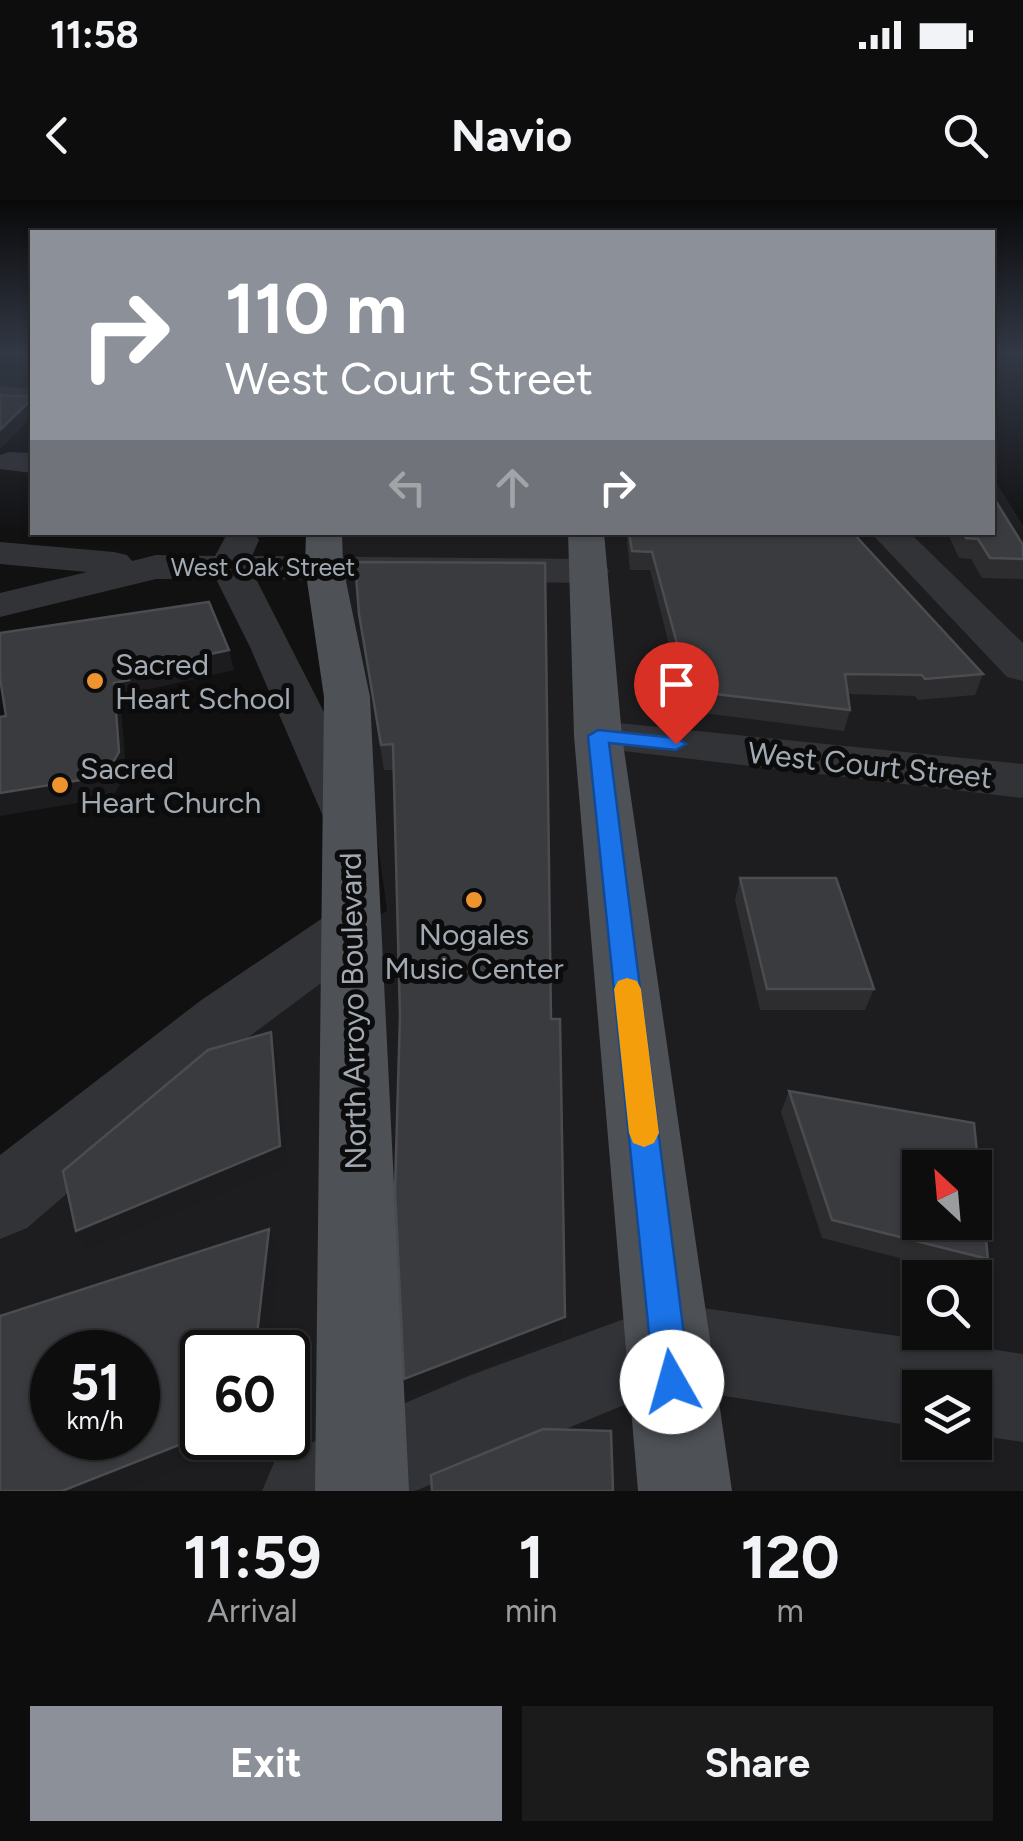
<!DOCTYPE html>
<style>
body{margin:0;font-family:Figtree,sans-serif;background:#1b1b1c;color:#f1f3f6;height:100vh;display:flex;flex-direction:column;font-size:38px;white-space:nowrap}
*{box-sizing:border-box;margin:0}
p{font-size:32px;color:#9a9c9e}
.icon{flex:none;width:55px;height:55px;fill:none;stroke:currentColor;stroke-width:2;stroke-linecap:round;stroke-linejoin:round}
.map{position:relative;height:1291px;overflow:hidden}
.drawer{display:flex;flex-direction:column;background:#0d0d0e;flex:1}
.drawer>*{flex:none}
.top-card{position:absolute;left:30px;top:30px;width:965px;height:305px;border-radius:0px;box-shadow:0 2px 8px #0004,0 0 0 2px #2d2d2e;background:#8c9099;color:#fff;overflow:hidden}
.needle{width:65px;rotate:334deg}
.buttons{position:absolute;left:902px;top:950px;display:grid;gap:20px}
.buttons a{display:grid;place-items:center;width:90px;height:90px;border-radius:0px;background:#0d0d0e;box-shadow:0 2px 8px #0004,0 0 0 2px #2d2d2e;font-size:50px}
.speed{position:absolute;left:30px;top:1130px;display:flex;gap:20px;font-size:50px;font-weight:700;text-align:center}
.speed>*{display:grid;place-content:center;width:130px;height:130px;border-radius:50%;background:#0d0d0e;box-shadow:0 2px 8px #0004,0 0 0 2px #2d2d2e;line-height:1}
.speed small{font-size:25px;font-weight:400}
.speed .limit{border:5px solid #111;border-radius:15px;background:#fff;color:#111}
.pin{position:absolute;display:grid;place-items:center;width:85px;height:85px;color:#fff;margin:-102px -42px;border-radius:50% 50% 50% 0;rotate:-45deg;box-shadow:0 0 10px #0007}
.pin .icon{rotate:45deg}
.me{position:absolute;width:110px;margin:-55px;rotate:353deg;stroke-linejoin:round;filter:drop-shadow(0 0 8px #0008)}
.turn{display:flex;align-items:center;gap:35px;height:210px;padding:0 30px;font-size:45px}
.turn .icon{width:130px;height:130px;stroke-width:2.5}
.turn b{display:block;font-size:70px;line-height:85px}
.lanes{display:flex;align-items:center;height:95px;padding:0 30px;background:#0003;justify-content:center;gap:50px;direction:ltr}
.lanes .off{opacity:.35}
.eta{display:flex;justify-content:space-evenly;align-items:center;height:170px;text-align:center}
.eta b{font-size:60px;font-weight:700;line-height:70px}
.button{display:flex;gap:20px;margin-top:auto;padding:20px 30px}
.button a{flex:1;height:115px;border-radius:0px;background:#8c9099;color:#fff;font-size:40px;font-weight:700;line-height:115px;text-align:center}
.button a+a{background:#1b1b1c;color:#f1f3f6}
.status{display:flex;justify-content:space-between;align-items:center;height:70px;padding:0 50px;background:#0d0d0e;direction:ltr}
.status svg{height:28px;fill:currentColor}
header{display:flex;justify-content:space-between;align-items:center;height:130px;padding:0 30px;background:#0d0d0e;font-size:45px;font-weight:700}
.map>svg:first-child{display:block}
.built{fill:#1d1d1f;fill-rule:evenodd}
.green{fill:#171d17}
.lines{fill:none;stroke-linecap:round;stroke-linejoin:round}
.minor{fill:#323337;fill-rule:evenodd}
.major{fill:#4e5156;fill-rule:evenodd}
.rail{stroke:#45484c;stroke-width:4;stroke-dasharray:6 5;stroke-linecap:butt}
.wall{fill:#2d2d30}
.shaded-wall{fill:#1c1c1e}
.building{fill:#393b3e;stroke:#4a4c50;stroke-width:2.5;fill-rule:evenodd}
.route{fill:#1a73e8;stroke:#114b97;stroke-width:2.5}
.slow{fill:#f59e0b}
.poi-dot{fill:#ee932d;stroke:#0c0c0d;stroke-width:4}
.labels{text-anchor:middle;dominant-baseline:central;stroke-width:10;stroke-linejoin:round;paint-order:stroke}
.far-street-label{font-size:25px;fill:#a2aab3;stroke:#0c0c0d}
.poi-label{font-size:30px;fill:#a2aab3;stroke:#0c0c0d;text-anchor:start}
.street-label{font-size:30px;fill:#a2aab3;stroke:#0c0c0d}
</style>
<div class="status"><b>11:58</b><svg viewBox="0 0 49 12"><path d="M0 12V9h3v3zM5 12V6h3v6zM10 12V3h3v9zM15 12V0h3v12zM26 1h20v11H26zM47 4h2v5h-2z"/></svg></div>
<header><svg class="icon" aria-label="back" viewBox="0 0 24 24"><path d="M15 5l-7 7 7 7"/></svg>Navio<svg class="icon" aria-label="search" viewBox="0 0 24 24"><circle cx="10" cy="10" r="6"/><path d="M15 15l6 6"/></svg></header>
<div class="map">
<svg width="1023" height="1291" viewBox="0 0 1023 1291">
<rect width="100%" height="100%" fill="#111112"/>
<path class="built" d="M 993,278 L 1023,325 L 1023,1291 L 0,1291 L 0,956 L 233,795 L 387,711 L 351,445 L 332,333 L 992,332 ZM 920,968 L 975,968 L 975,1022 L 920,1022 ZM 920,1078 L 975,1078 L 975,1132 L 920,1132 ZM 52,1152 L 138,1152 L 138,1238 L 52,1238 ZM 202,1152 L 288,1152 L 288,1238 L 202,1238 ZM 920,1188 L 975,1188 L 975,1242 L 920,1242 Z"/>
<path class="green" d="M 0,152 L 32,152 L 32,190 L 0,188 Z"/>
<g class="lines">
<path class="minor" d="M 0,186 L 32,189 L 32,205 L 0,202 Z
M 9,252 L 32,253 L 32,273 L 0,269 L 0,255 Z
M 228,332 L 254,332 L 259,340 L 252,356 L 590,359 L 604,363 L 609,371 L 604,379 L 590,383 L 256,379 L 376,614 L 368,627 L 349,632 L 330,627 L 322,614 L 250,447 L 216,379 L 156,379 L 0,417 L 0,393 L 87,372 L 0,364 L 0,342 L 114,352 L 127,355 L 132,361 L 156,355 L 215,356 Z
M 870,332 L 909,332 L 1023,443 L 1023,481 L 1007,477 Z
M 598,521 L 1023,564 L 1023,598 L 581,546 L 574,536 L 581,526 Z
M 351,706 L 372,713 L 381,729 L 372,745 L 246,839 L 27,1028 L 0,1039 L 0,955 L 200,801 L 330,713 Z
M 668,1103 L 953,1144 L 968,1150 L 975,1147 L 1023,1154 L 1023,1242 L 975,1235 L 975,1188 L 920,1188 L 920,1227 L 668,1187 L 415,1291 L 262,1291 L 276,1258 L 471,1175 Z"/>
<path class="major" d="M 306,332 L 342,332 L 343,367 L 370,497 L 409,1291 L 315,1291 L 324,497 L 305,367 Z
M 568,332 L 604,332 L 622,536 L 732,1291 L 638,1291 L 574,536 Z"/>
<path class="rail" d="M 1022,152 L 1023,156"/>
</g>
<path class="wall" d="M 626,332 L 852,332 L 983,474 L 975,495 L 918,500 L 915,496 L 848,494 L 850,510 L 844,531 L 686,511 L 650,370 L 630,370 Z
M 937,332 L 992,332 L 1023,345 L 1023,379 L 982,378 L 971,359 L 959,358 L 949,336 L 940,336 Z
M 359,414 L 551,819 L 565,1117 L 563,1137 L 408,1198 L 393,570 L 384,570 Z
M 740,678 L 874,789 L 865,810 L 760,810 L 735,700 Z
M 789,891 L 988,1059 L 973,1077 L 822,1038 L 781,912 Z"/>
<path class="shaded-wall" d="M 32,199 L 32,217 L 0,249 L 0,230 Z
M 229,450 L 234,470 L 133,493 L 136,500 L 121,503 L 126,573 L 113,597 L 0,616 L 0,593 L 125,472 Z
M 271,832 L 277,852 L 287,965 L 89,1049 L 76,1031 Z
M 269,1029 L 279,1052 L 268,1152 L 255,1152 Z
M 565,1117 L 563,1137 L 408,1198 L 404,1179 Z
M 202,1236 L 202,1238 L 256,1238 L 122,1291 L 62,1291 Z"/>
<path class="building" d="M 0,195 L 32,197 L 32,199 L 0,230 Z
M 992,295 L 1023,345 L 1023,359 L 990,358 L 978,339 L 966,338 L 963,332 L 992,332 Z
M 629,332 L 852,332 L 983,474 L 925,479 L 922,475 L 845,474 L 850,510 L 690,491 L 652,352 L 632,351 Z
M 355,362 L 545,363 L 551,819 L 560,819 L 565,1117 L 404,1179 L 395,991 L 400,815 L 393,544 L 381,545 L 359,414 Z
M 209,402 L 229,450 L 125,472 L 129,480 L 114,483 L 119,552 L 105,576 L 0,593 L 0,517 L 6,516 L 0,478 L 0,433 Z
M 740,678 L 836,678 L 874,789 L 767,789 Z
M 271,832 L 280,946 L 76,1031 L 63,971 L 208,850 Z
M 789,891 L 974,923 L 988,1059 L 832,1020 ZM 920,968 L 975,968 L 975,1022 L 920,1022 Z
M 269,1029 L 255,1152 L 202,1152 L 202,1236 L 62,1291 L 0,1291 L 0,1116 ZM 52,1152 L 138,1152 L 138,1238 L 52,1238 Z
M 543,1229 L 611,1231 L 613,1291 L 432,1291 L 431,1275 Z"/>
<linearGradient id="sky" x2="0" y2="1"><stop stop-color="#09090a"/><stop offset="0.46" stop-color="#323844"/><stop offset="1" stop-color="#323844" stop-opacity="0"/></linearGradient>
<rect width="1023" height="333" fill="url(#sky)"/>
<path class="route" d="M 598,530 L 676,538 L 686,544 L 676,550 L 609,543 L 690,1182 L 685,1194 L 672,1200 L 660,1194 L 654,1182 L 588,536 Z"/>
<path class="slow" d="M 627,778 L 637,781 L 641,789 L 659,933 L 654,943 L 644,947 L 633,943 L 629,933 L 614,789 L 618,781 Z"/>
<g class="poi-dot">
<circle cx="95" cy="481" r="10"/>
<circle cx="60" cy="585" r="10"/>
<circle cx="474" cy="700" r="10"/>
</g>
<g class="labels">
<g class="far-street-label">
<text x="263" y="367">West Oak Street</text>
</g>
<g class="poi-label">
<text x="115" y="464">Sacred<tspan x="115" dy="34">Heart School</tspan></text>
<text x="80" y="568">Sacred<tspan x="80" dy="34">Heart Church</tspan></text>
<text x="474" y="734" text-anchor="middle">Nogales<tspan x="474" dy="34">Music Center</tspan></text>
</g>
<g class="street-label">
<text transform="translate(870 565) rotate(6)">West Court Street</text>
<text transform="translate(353 811) rotate(-91)">North Arroyo Boulevard</text>
</g>
</g>
</svg>
<div class="buttons">
<a><svg class="needle" viewBox="-14 -14 28 28"><path d="M0-13l5 13h-10z" fill="#e53935"/><path d="M0 13l5-13h-10z" fill="#9a9c9e"/></svg></a>
<a><svg class="icon" aria-label="search" viewBox="0 0 24 24"><circle cx="10" cy="10" r="6"/><path d="M15 15l6 6"/></svg></a>
<a><svg class="icon" aria-label="layers" viewBox="0 0 24 24"><path d="M12 4l9 5-9 5-9-5zM3 14l9 5 9-5"/></svg></a>
</div>
<div class="speed"><div>51<small>km/h</small></div><div class="limit">60</div></div>
<div class="pin" style="left:676px;top:544px;background:#d93025"><svg class="icon" aria-label="arrive" viewBox="0 0 24 24"><path d="M6 21V4h12l-3 4 3 4H6"/></svg></div>
<svg class="me" style="left:672px;top:1182px" viewBox="-20 -20 40 40"><circle r="19" fill="#fff"/><path d="M0-13L10 11 0 6-10 11z" fill="#1a73e8"/></svg>
<div class="top-card">
<div class="turn"><svg class="icon" aria-label="right" viewBox="0 0 24 24"><path d="M7 20v-9h11M14 6l5 5-5 5"/></svg><div><b>110 m</b>West Court Street</div></div>
<div class="lanes"><svg class="icon off" aria-label="left" viewBox="0 0 24 24"><path d="M17 20v-9H6M10 6l-5 5 5 5"/></svg><svg class="icon off" aria-label="ahead" viewBox="0 0 24 24"><path d="M12 20V5M6 11l6-6 6 6"/></svg><svg class="icon" aria-label="right" viewBox="0 0 24 24"><path d="M7 20v-9h11M14 6l5 5-5 5"/></svg></div>
</div>
</div>
<section class="drawer">
<div class="eta">
<div><b>11:59</b><p>Arrival</p></div>
<div><b>1</b><p>min</p></div>
<div><b>120</b><p>m</p></div>
</div>
<div class="button"><a>Exit</a><a>Share</a></div>
</section>
